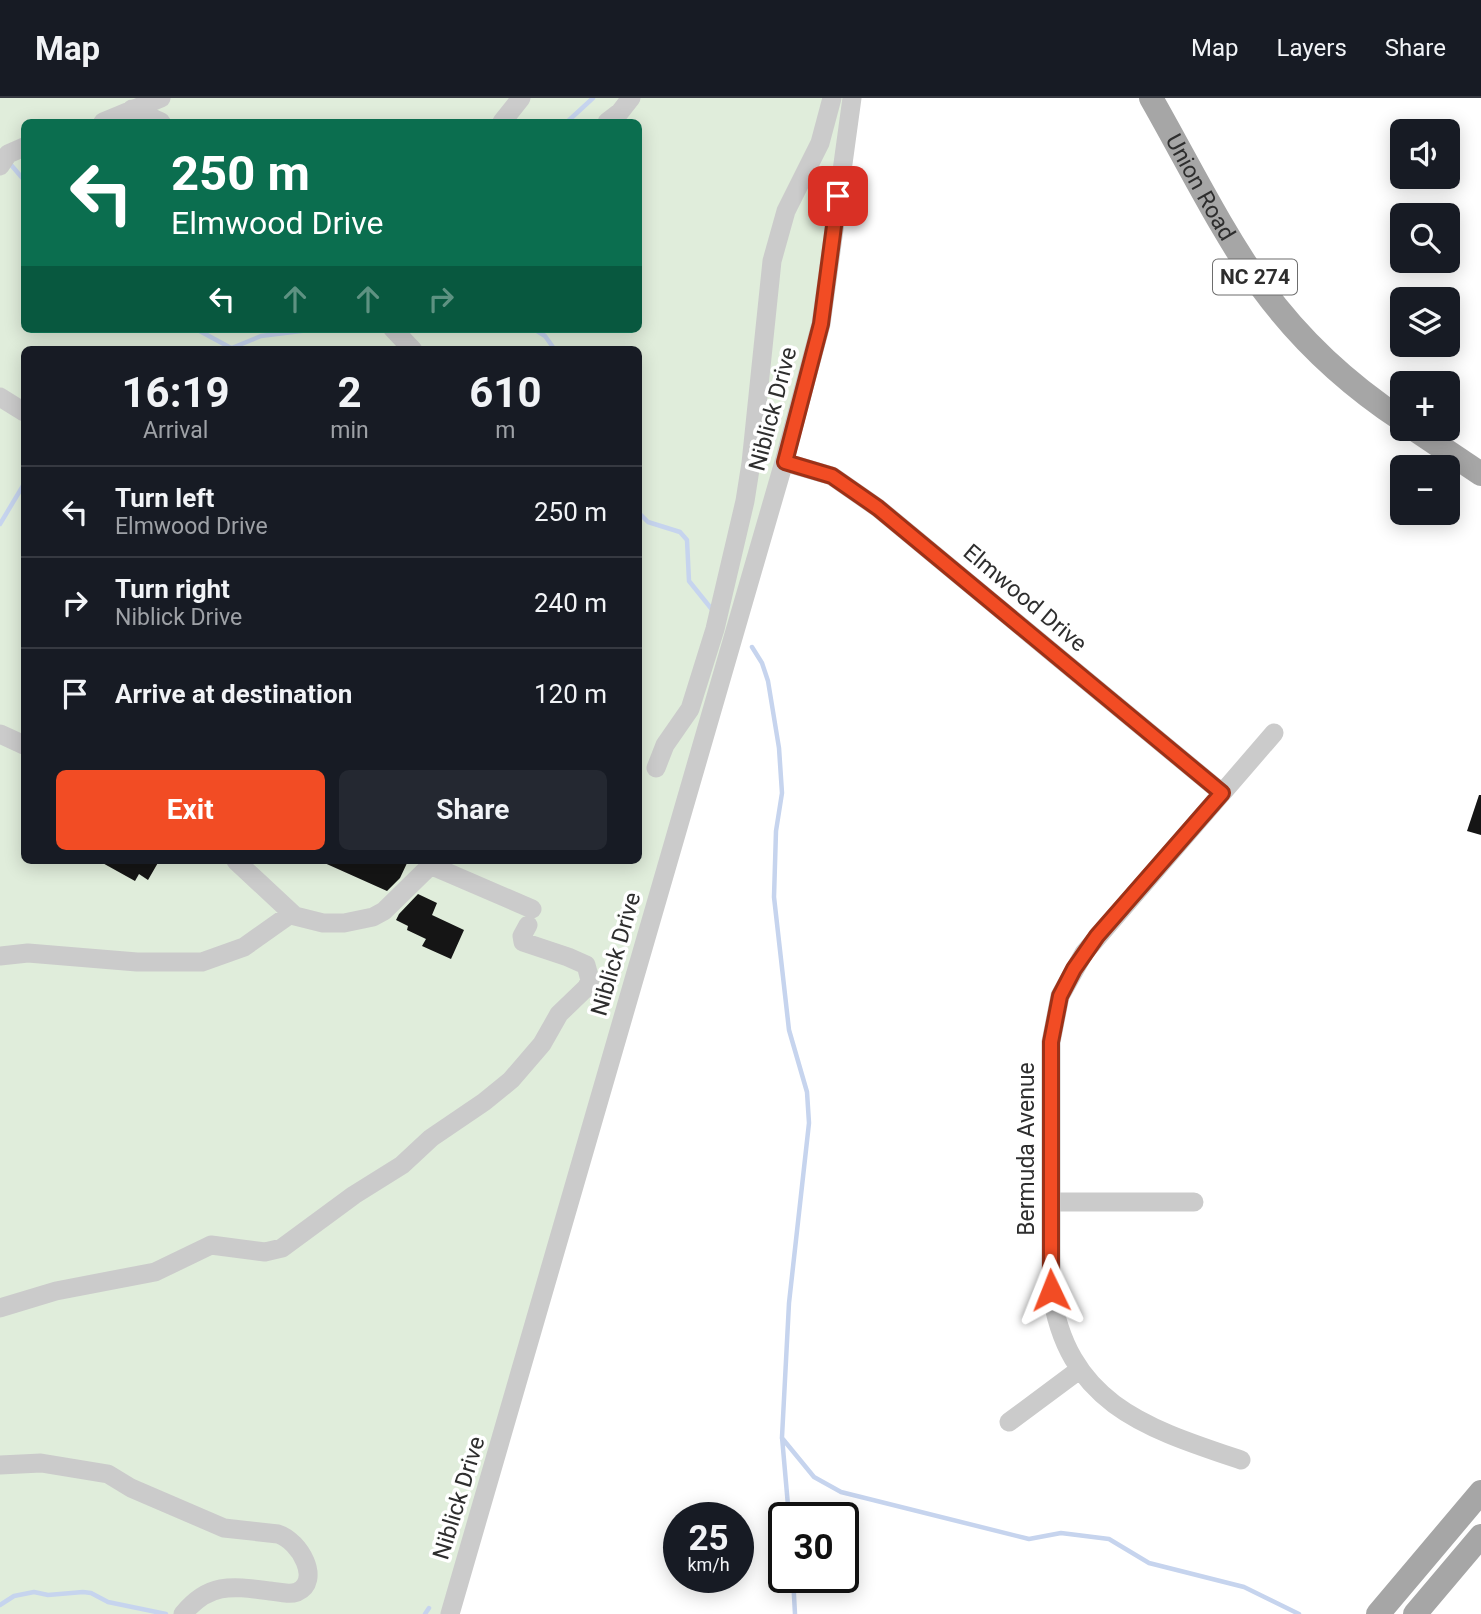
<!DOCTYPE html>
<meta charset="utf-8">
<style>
body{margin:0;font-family:Roboto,sans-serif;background:#242831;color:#f1f3f6;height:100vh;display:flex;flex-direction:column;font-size:26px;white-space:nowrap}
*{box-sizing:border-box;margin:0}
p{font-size:23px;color:#9ea1a6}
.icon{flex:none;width:38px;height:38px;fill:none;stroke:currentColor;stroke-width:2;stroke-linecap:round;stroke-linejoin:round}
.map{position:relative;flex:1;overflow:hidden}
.side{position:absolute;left:21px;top:248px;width:621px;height:518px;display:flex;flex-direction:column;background:#171b24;border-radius:10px;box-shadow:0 4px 18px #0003}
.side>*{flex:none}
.banner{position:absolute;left:21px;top:21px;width:621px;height:214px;border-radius:10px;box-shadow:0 4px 18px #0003;background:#0b6e4f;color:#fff;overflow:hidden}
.tools{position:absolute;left:1390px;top:21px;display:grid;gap:14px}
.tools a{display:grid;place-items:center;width:70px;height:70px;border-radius:10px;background:#171b24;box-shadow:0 4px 18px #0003;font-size:35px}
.speed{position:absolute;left:663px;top:1404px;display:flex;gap:14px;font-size:35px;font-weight:700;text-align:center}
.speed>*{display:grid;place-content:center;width:91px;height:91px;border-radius:50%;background:#171b24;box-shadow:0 4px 18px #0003;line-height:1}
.speed small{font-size:18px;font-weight:400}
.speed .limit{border:4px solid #111;border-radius:10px;background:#fff;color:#111}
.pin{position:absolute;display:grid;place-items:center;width:60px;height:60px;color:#fff;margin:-30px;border-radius:14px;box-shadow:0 4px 10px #0006}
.me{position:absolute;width:77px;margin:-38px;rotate:358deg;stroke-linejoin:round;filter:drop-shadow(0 0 5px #0008)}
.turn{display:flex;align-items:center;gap:24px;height:147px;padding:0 35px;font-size:32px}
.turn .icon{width:91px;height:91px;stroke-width:2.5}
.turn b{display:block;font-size:49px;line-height:60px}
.lanes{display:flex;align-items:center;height:66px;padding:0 35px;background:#0003;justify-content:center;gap:35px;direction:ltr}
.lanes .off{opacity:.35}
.eta{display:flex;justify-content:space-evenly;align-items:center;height:119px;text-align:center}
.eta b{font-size:42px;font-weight:700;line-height:49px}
.button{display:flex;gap:14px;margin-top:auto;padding:14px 35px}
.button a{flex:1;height:80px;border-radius:10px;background:#f24c24;color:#fff;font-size:28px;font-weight:700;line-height:80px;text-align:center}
.button a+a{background:#242831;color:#f1f3f6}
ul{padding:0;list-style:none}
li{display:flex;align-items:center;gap:21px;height:91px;padding:0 35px;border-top:2px solid #363941}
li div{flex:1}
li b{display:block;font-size:26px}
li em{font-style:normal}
header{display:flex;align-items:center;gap:42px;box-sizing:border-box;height:98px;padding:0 35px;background:#171b24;border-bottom:2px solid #363941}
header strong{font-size:33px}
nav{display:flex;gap:38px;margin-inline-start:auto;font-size:24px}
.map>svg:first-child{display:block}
.green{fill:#e0eddb;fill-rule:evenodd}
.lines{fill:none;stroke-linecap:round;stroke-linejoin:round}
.stream{stroke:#c6d4ee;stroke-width:4.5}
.building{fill:#151515}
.minor{stroke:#cbcbcb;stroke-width:19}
.major{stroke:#a6a6a6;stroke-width:24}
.route-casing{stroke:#9d3117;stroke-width:18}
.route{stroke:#f24c24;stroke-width:12}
.labels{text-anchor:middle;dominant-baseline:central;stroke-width:7;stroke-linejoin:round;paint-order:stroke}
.shield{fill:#fff;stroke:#6d6d6d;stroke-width:2}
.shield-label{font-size:21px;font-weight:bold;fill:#2e2e2e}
.street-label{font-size:23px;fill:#2e2e2e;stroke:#fff}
</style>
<header>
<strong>Map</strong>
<nav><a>Map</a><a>Layers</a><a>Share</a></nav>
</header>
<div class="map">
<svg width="1481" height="1516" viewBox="0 0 1481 1516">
<rect width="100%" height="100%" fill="#fff"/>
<path class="green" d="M 0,0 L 848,0 L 816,226 L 444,1516 L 0,1516 ZM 24,24 L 639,24 L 639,231 L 24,231 ZM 24,252 L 639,252 L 639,763 L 24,763 Z"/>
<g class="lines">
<path class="stream" d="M 567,24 L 593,0
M 12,68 L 24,82
M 196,231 L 231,250
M 534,231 L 545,238 L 555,252
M 227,252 L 261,238 L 317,231
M 639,415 L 648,424 L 680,434 L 687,442 L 689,483 L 714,514
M 0,426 L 24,386
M 752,549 L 762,565 L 768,583 L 779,650 L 782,695 L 776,733 L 774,799 L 789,932 L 807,994 L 809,1025 L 789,1205 L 782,1339 L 789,1419
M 782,1340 L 814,1379 L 841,1394 L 1029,1441 L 1061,1435 L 1109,1441 L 1149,1465 L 1244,1489 L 1299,1516
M 793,1479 L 795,1516
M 0,1507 L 14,1498 L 34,1494 L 48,1497 L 83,1494 L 91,1495 L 108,1504 L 166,1516
M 425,1516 L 429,1510"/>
</g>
<path class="building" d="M 1479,697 L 1481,697 L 1481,737 L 1467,733 Z
M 99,763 L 159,763 L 148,782 L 139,776 L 135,783 Z
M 320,763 L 408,763 L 400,780 L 387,793 Z
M 418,796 L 437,805 L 432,817 L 464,832 L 451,861 L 422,848 L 426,841 L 407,832 L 408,828 L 396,822 L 399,816 Z"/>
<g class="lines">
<path class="minor" d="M 132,11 L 161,24
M 103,24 L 161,0
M 502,24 L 521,0
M 607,24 L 620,14 L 631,0
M 0,68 L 8,56 L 24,49
M 393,231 L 413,252
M 0,299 L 24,314
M 784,364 L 832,378 L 878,410 L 1222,695
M 0,636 L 24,647
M 656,670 L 665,647 L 690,611 L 715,531 L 745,403 L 751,365 L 772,163 L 786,113 L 820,45 L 832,0
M 236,763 L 295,818 L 323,825 L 344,825 L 373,819 L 384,813 L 435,763
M 430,767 L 532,811
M 0,858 L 28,855 L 137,864 L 202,864 L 244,849 L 292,815
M 1051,1104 L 1194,1104
M 0,1210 L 56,1193 L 155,1174 L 211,1147 L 265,1154 L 282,1150 L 354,1097 L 402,1067 L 431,1040 L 484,1004 L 511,982 L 542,946 L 559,916 L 587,889 L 590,882 L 586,867 L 568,859 L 523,844 L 522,838 L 528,827
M 1009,1324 L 1079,1272
M 1241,1362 C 1146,1330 1067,1306 1051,1192 L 1051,944 L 1060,898 L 1084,855 L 1274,635
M 0,1367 L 41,1365 L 108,1376 L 131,1390 L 224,1430 L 278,1436 C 300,1443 322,1483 297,1494 C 289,1497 279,1494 270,1493 C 232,1488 209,1484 183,1516
M 450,1516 L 784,364 L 821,226 L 852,0"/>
<g class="major">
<path id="s1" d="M 1151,0 C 1187,63 1220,131 1262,190 C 1300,242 1349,287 1402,322"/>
<path d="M 1414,331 L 1481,376"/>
<path d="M 1378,1516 L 1481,1394"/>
<path d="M 1415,1516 L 1481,1438"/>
</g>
</g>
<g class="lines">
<g class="route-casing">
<path id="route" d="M 838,98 L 821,226 L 785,364 L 832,378 L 878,410 L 1222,695 L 1097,838 L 1074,871 L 1060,898 L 1051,944 L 1051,1192"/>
</g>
<use href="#route" class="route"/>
</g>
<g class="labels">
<rect class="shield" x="1213" y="161.5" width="84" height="35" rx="5"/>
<g class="shield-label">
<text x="1255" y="179">NC 274</text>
</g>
<g class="street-label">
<text stroke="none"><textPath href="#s1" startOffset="102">Union Road</textPath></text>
<text transform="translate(773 311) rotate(-75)">Niblick Drive</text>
<text transform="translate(1025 500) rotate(40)">Elmwood Drive</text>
<text transform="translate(616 856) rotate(-74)">Niblick Drive</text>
<text transform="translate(1026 1051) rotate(-90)">Bermuda Avenue</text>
<text transform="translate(459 1400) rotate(-73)">Niblick Drive</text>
</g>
</g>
</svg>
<div class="tools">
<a><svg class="icon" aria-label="sound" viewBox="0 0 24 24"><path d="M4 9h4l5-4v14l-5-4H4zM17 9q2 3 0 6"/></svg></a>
<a><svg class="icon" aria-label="search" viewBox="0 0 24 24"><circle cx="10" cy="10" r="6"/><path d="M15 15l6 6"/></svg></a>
<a><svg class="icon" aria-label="layers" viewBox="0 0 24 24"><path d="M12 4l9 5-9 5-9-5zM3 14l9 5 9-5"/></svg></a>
<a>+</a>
<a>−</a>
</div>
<div class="speed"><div>25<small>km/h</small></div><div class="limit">30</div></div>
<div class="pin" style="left:838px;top:98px;background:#d93025"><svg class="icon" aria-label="arrive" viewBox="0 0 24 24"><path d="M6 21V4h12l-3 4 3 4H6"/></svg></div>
<svg class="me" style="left:1051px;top:1192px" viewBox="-20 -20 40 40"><path d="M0-17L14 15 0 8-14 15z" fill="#f24c24" stroke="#fff" stroke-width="4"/></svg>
<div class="banner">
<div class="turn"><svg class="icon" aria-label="left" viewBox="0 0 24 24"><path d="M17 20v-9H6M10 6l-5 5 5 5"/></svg><div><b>250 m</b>Elmwood Drive</div></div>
<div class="lanes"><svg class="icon" aria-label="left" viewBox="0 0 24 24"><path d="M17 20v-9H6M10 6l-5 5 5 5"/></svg><svg class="icon off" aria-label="ahead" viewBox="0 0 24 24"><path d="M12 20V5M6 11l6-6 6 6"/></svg><svg class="icon off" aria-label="ahead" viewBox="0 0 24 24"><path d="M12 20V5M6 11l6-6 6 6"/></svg><svg class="icon off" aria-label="right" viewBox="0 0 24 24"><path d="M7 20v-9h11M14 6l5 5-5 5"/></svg></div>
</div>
<section class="side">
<div class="eta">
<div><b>16:19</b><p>Arrival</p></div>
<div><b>2</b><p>min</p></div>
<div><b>610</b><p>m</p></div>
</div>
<ul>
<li><svg class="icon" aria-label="left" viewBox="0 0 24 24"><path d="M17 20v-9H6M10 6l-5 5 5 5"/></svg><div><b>Turn left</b><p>Elmwood Drive</p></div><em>250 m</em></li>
<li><svg class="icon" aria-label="right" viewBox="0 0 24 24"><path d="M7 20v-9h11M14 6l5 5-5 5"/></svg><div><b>Turn right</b><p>Niblick Drive</p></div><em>240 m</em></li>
<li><svg class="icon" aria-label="arrive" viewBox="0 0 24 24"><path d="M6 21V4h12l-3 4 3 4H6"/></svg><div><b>Arrive at destination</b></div><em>120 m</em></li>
</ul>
<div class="button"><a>Exit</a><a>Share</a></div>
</section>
</div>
